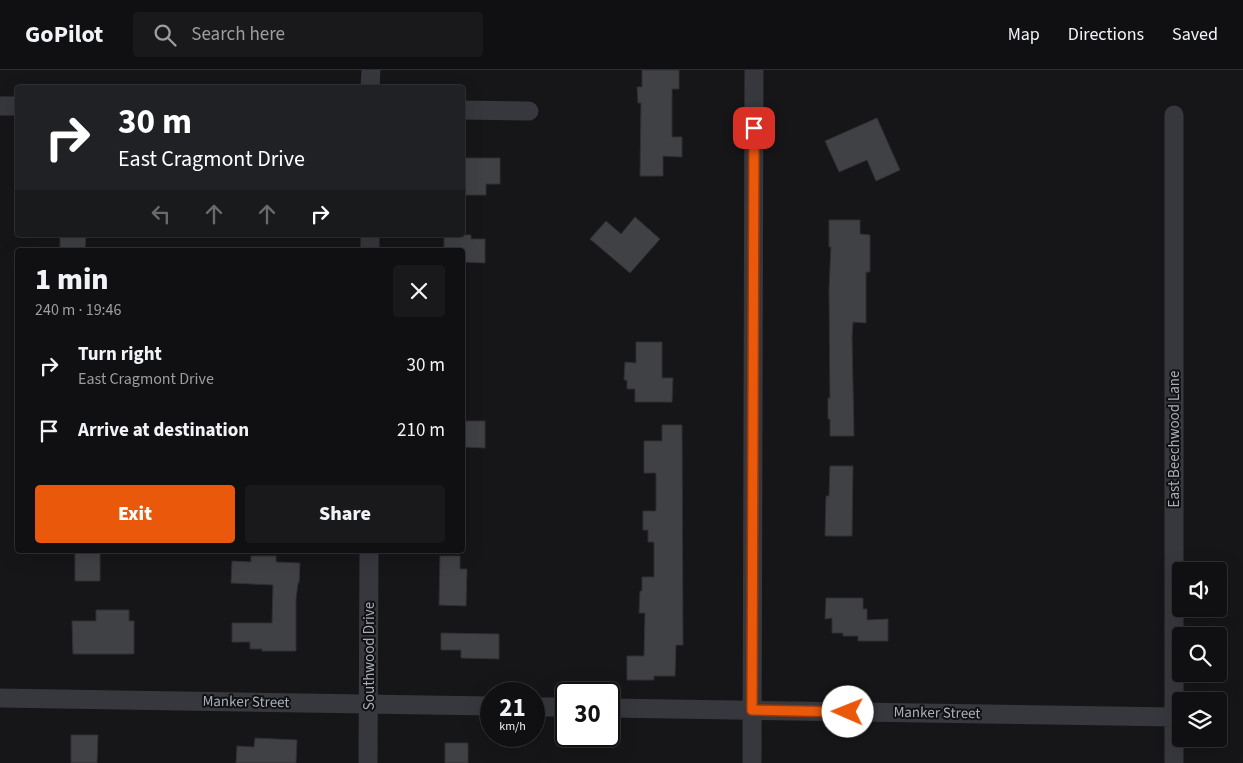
<!DOCTYPE html>
<meta charset="utf-8">
<style>
body{margin:0;font-family:"Source Sans 3",sans-serif;background:#19191b;color:#f1f3f6;height:100vh;display:flex;flex-direction:column;font-size:19px;white-space:nowrap}
*{box-sizing:border-box;margin:0}
p{font-size:16px;color:#9c9d9f}
.icon{flex:none;width:28px;height:28px;fill:none;stroke:currentColor;stroke-width:2;stroke-linecap:round;stroke-linejoin:round}
.map{position:relative;flex:1;overflow:hidden}
.side{position:absolute;left:15px;top:178px;width:450px;height:305px;display:flex;flex-direction:column;background:#101012;border-radius:5px;box-shadow:0 5px 20px #0002,0 0 0 1px #303032}
.side>*{flex:none}
.guide{position:absolute;left:15px;top:15px;width:450px;height:152px;border-radius:5px;box-shadow:0 5px 20px #0002,0 0 0 1px #303032;background:#202124;color:#fff;overflow:hidden}
.fabs{position:absolute;left:1172px;top:492px;display:grid;gap:10px}
.fabs a{display:grid;place-items:center;width:55px;height:55px;border-radius:5px;background:#101012;box-shadow:0 5px 20px #0002,0 0 0 1px #303032;font-size:25px}
.speed{position:absolute;left:480px;top:612px;display:flex;gap:10px;font-size:25px;font-weight:700;text-align:center}
.speed>*{display:grid;place-content:center;width:65px;height:65px;border-radius:50%;background:#101012;box-shadow:0 5px 20px #0002,0 0 0 1px #303032;line-height:1}
.speed small{font-size:12px;font-weight:400}
.speed .limit{border:2px solid #111;border-radius:8px;background:#fff;color:#111}
.pin{position:absolute;display:grid;place-items:center;width:42px;height:42px;color:#fff;margin:-21px;border-radius:10px;box-shadow:0 2px 8px #0006}
.me{position:absolute;width:55px;margin:-28px;rotate:271deg;stroke-linejoin:round;filter:drop-shadow(0 0 4px #0008)}
.turn{display:flex;align-items:center;gap:18px;height:105px;padding:0 20px;font-size:22px}
.turn .icon{width:65px;height:65px;stroke-width:2.5}
.turn b{display:block;font-size:35px;line-height:42px}
.lanes{display:flex;align-items:center;height:48px;padding:0 20px;background:#0003;justify-content:center;gap:25px;direction:ltr}
.lanes .off{opacity:.35}
.round{display:grid;place-items:center;flex:none;width:52px;height:52px;border-radius:5px;background:#19191b}
.overview{display:flex;align-items:center;justify-content:space-between;height:85px;padding:0 20px}
h1{font-size:30px;font-weight:800;line-height:38px}
.cta{display:flex;gap:10px;margin-top:auto;padding:10px 20px}
.cta a{flex:1;height:58px;border-radius:5px;background:#ea580c;color:#fff;font-size:20px;font-weight:800;line-height:58px;text-align:center}
.cta a+a{background:#19191b;color:#f1f3f6}
ul{padding:0;list-style:none}
li{display:flex;align-items:center;gap:15px;height:65px;padding:0 20px}
li div{flex:1}
li b{display:block;font-size:19px}
li em{font-style:normal}
header{display:flex;align-items:center;gap:30px;box-sizing:border-box;height:70px;padding:0 25px;background:#101012;border-bottom:1px solid #303032}
header strong{font-size:24px}
nav{display:flex;gap:28px;margin-inline-start:auto;font-size:18px}
.search{width:350px;height:45px;background:#19191b;display:flex;align-items:center;gap:12px;box-sizing:border-box;padding:0 18px;border-radius:5px;color:#9c9d9f;font-size:19px}
.map>svg:first-child{display:block}
.building{fill:#404145;stroke:#303034}
.lines{fill:none;stroke-linecap:round;stroke-linejoin:round}
.minor{stroke:#37383d;stroke-width:19}
.route-casing{stroke:#983908;stroke-width:12}
.route{stroke:#ea580c;stroke-width:9}
.labels{text-anchor:middle;dominant-baseline:central;stroke-width:4;stroke-linejoin:round;paint-order:stroke}
.street-label{font-size:15px;fill:#a8adb8;stroke:#111113}
</style>
<header>
<strong>GoPilot</strong>
<div class="search"><svg class="icon" aria-label="search" viewBox="0 0 24 24"><circle cx="10" cy="10" r="6"/><path d="M15 15l6 6"/></svg>Search here</div>
<nav><a>Map</a><a>Directions</a><a>Saved</a></nav>
</header>
<div class="map">
<svg width="1243" height="693" viewBox="0 0 1243 693">
<rect width="100%" height="100%" fill="#161618"/>
<path class="building" d="M 642,0 L 679,0 L 679,19 L 672,19 L 672,67 L 682,67 L 682,87 L 663,86 L 663,106 L 640,106 L 641,33 L 638,33 L 637,17 L 642,17 Z
M 877,48 L 900,100 L 876,111 L 867,90 L 839,102 L 825,71 Z
M 462,88 L 500,88 L 500,114 L 486,114 L 486,125 L 462,125 Z
M 635,147 L 660,169 L 630,203 L 590,169 L 606,151 L 621,164 Z
M 829,150 L 860,150 L 860,164 L 870,165 L 870,202 L 866,202 L 866,253 L 853,252 L 852,267 L 854,366 L 830,366 L 830,349 L 828,349 L 828,328 L 830,328 L 829,219 L 831,177 L 829,177 Z
M 60,165 L 86,165 L 85,180 L 60,180 Z
M 444,165 L 471,165 L 471,169 L 485,169 L 485,193 L 462,192 L 462,180 L 444,180 Z
M 636,272 L 662,272 L 662,308 L 673,308 L 672,332 L 635,332 L 635,319 L 627,319 L 627,310 L 624,310 L 625,292 L 636,293 Z
M 462,351 L 485,351 L 485,378 L 462,377 Z
M 662,355 L 682,355 L 683,575 L 676,575 L 675,606 L 654,606 L 654,610 L 627,610 L 627,586 L 644,586 L 645,543 L 639,543 L 640,521 L 642,521 L 642,507 L 654,507 L 654,472 L 648,472 L 648,460 L 643,460 L 643,441 L 656,441 L 656,403 L 644,403 L 644,371 L 662,371 Z
M 830,396 L 853,396 L 852,466 L 825,466 L 826,426 L 829,426 Z
M 75,480 L 100,480 L 100,511 L 75,511 Z
M 251,486 L 276,486 L 276,492 L 300,493 L 299,513 L 298,513 L 296,529 L 296,581 L 262,581 L 262,579 L 250,579 L 250,572 L 232,572 L 232,553 L 272,553 L 273,515 L 231,513 L 232,491 L 251,492 Z
M 440,486 L 460,486 L 460,499 L 467,499 L 466,536 L 439,535 Z
M 826,528 L 863,528 L 863,539 L 867,539 L 867,550 L 888,549 L 888,571 L 858,571 L 858,566 L 843,566 L 843,563 L 832,563 L 832,548 L 825,549 Z
M 96,540 L 129,540 L 129,551 L 134,551 L 134,584 L 73,584 L 72,551 L 96,551 Z
M 441,563 L 499,564 L 499,589 L 461,588 L 461,580 L 441,580 Z
M 71,665 L 98,665 L 97,693 L 71,693 Z
M 255,668 L 297,670 L 296,693 L 236,693 L 237,676 L 254,677 Z
M 445,673 L 468,673 L 468,693 L 445,693 Z"/>
<g class="lines">
<path class="minor" d="M 370,18 L 371,0
M 0,36 L 18,36
M 462,40 L 529,41
M 370,180 L 370,165
M 0,628 L 491,636
M 534,637 L 566,637
M 609,638 L 1175,647
M 368,693 L 369,480
M 752,693 L 754,0
M 1174,693 L 1174,45"/>
</g>
<g class="lines">
<g class="route-casing">
<path id="route" d="M 754,58 L 752,640 L 848,642"/>
</g>
<use href="#route" class="route"/>
</g>
<g class="labels">
<g class="street-label">
<text transform="translate(1174 369) rotate(-90)">East Beechwood Lane</text>
<text transform="translate(369 586) rotate(-90)">Southwood Drive</text>
<text transform="translate(246 632) rotate(1)">Manker Street</text>
<text transform="translate(937 643) rotate(1)">Manker Street</text>
</g>
</g>
</svg>
<div class="fabs">
<a><svg class="icon" aria-label="sound" viewBox="0 0 24 24"><path d="M4 9h4l5-4v14l-5-4H4zM17 9q2 3 0 6"/></svg></a>
<a><svg class="icon" aria-label="search" viewBox="0 0 24 24"><circle cx="10" cy="10" r="6"/><path d="M15 15l6 6"/></svg></a>
<a><svg class="icon" aria-label="layers" viewBox="0 0 24 24"><path d="M12 4l9 5-9 5-9-5zM3 14l9 5 9-5"/></svg></a>
</div>
<div class="speed"><div>21<small>km/h</small></div><div class="limit">30</div></div>
<div class="pin" style="left:754px;top:58px;background:#d93025"><svg class="icon" aria-label="arrive" viewBox="0 0 24 24"><path d="M6 21V4h12l-3 4 3 4H6"/></svg></div>
<svg class="me" style="left:848px;top:642px" viewBox="-20 -20 40 40"><circle r="19" fill="#fff"/><path d="M0-13L10 11 0 6-10 11z" fill="#ea580c"/></svg>
<div class="guide">
<div class="turn"><svg class="icon" aria-label="right" viewBox="0 0 24 24"><path d="M7 20v-9h11M14 6l5 5-5 5"/></svg><div><b>30 m</b>East Cragmont Drive</div></div>
<div class="lanes"><svg class="icon off" aria-label="left" viewBox="0 0 24 24"><path d="M17 20v-9H6M10 6l-5 5 5 5"/></svg><svg class="icon off" aria-label="ahead" viewBox="0 0 24 24"><path d="M12 20V5M6 11l6-6 6 6"/></svg><svg class="icon off" aria-label="ahead" viewBox="0 0 24 24"><path d="M12 20V5M6 11l6-6 6 6"/></svg><svg class="icon" aria-label="right" viewBox="0 0 24 24"><path d="M7 20v-9h11M14 6l5 5-5 5"/></svg></div>
</div>
<section class="side">
<div class="overview"><div><h1>1 min</h1><p>240 m · 19:46</p></div><a class="round"><svg class="icon" aria-label="close" viewBox="0 0 24 24"><path d="M6 6l12 12M18 6L6 18"/></svg></a></div>
<ul>
<li><svg class="icon" aria-label="right" viewBox="0 0 24 24"><path d="M7 20v-9h11M14 6l5 5-5 5"/></svg><div><b>Turn right</b><p>East Cragmont Drive</p></div><em>30 m</em></li>
<li><svg class="icon" aria-label="arrive" viewBox="0 0 24 24"><path d="M6 21V4h12l-3 4 3 4H6"/></svg><div><b>Arrive at destination</b></div><em>210 m</em></li>
</ul>
<div class="cta"><a>Exit</a><a>Share</a></div>
</section>
</div>
